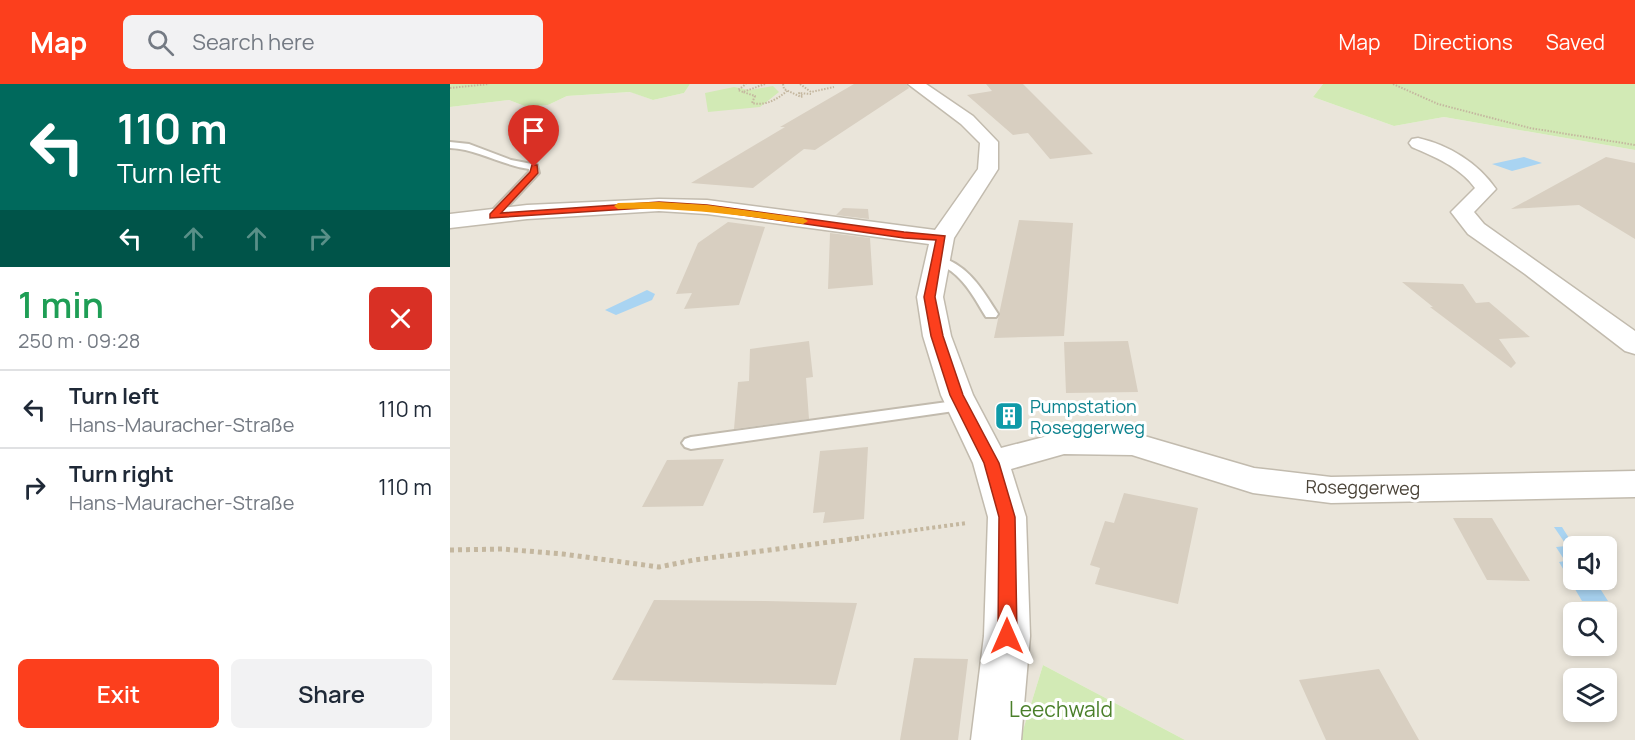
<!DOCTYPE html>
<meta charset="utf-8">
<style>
body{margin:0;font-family:Manrope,sans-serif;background:#f2f2f3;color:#1f2937;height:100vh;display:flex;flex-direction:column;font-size:22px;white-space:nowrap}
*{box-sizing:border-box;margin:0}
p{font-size:20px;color:#747a83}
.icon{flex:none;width:33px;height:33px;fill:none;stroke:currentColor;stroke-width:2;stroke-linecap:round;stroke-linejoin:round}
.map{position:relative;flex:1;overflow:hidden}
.drawer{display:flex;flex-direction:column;background:#fff;width:450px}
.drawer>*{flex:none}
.hud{background:#00695c;color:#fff;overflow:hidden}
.tools{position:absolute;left:1113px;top:452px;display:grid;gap:12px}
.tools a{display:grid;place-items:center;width:54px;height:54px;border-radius:9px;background:#fff;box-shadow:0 3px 9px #0003;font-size:30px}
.pin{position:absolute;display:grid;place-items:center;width:51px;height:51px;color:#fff;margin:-62px -26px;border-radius:50% 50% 50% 0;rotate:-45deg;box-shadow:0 0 6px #0007}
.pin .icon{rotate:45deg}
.me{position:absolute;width:66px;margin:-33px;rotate:0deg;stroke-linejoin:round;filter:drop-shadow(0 0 4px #0008)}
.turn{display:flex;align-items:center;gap:21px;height:126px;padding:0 18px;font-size:27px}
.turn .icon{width:78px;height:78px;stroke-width:2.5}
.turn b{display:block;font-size:42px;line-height:51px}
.lanes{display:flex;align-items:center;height:57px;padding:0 18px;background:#0003;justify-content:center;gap:30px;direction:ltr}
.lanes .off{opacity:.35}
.round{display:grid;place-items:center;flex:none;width:63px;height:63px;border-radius:9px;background:#f2f2f3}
.overview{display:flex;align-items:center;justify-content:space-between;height:102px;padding:0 18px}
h1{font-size:36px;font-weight:600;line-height:45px;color:#1e9e55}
.button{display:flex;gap:12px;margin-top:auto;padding:12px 18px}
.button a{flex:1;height:69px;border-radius:9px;background:#fc3f1d;color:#fff;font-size:24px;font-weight:600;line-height:69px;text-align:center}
.button a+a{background:#f2f2f3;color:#1f2937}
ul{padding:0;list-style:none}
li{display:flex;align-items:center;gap:18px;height:78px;padding:0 18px;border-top:2px solid #e0e1e3}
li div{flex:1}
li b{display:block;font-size:22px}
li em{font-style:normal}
header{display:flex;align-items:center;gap:36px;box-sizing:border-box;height:84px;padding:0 30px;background:#fc3f1d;color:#fff}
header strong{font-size:28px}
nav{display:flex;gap:33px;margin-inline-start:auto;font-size:21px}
.search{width:420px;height:54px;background:#f2f2f3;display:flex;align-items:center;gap:15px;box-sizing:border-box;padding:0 21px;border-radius:9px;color:#747a83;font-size:22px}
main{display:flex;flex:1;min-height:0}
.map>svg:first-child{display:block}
.residential{fill:#eae5da;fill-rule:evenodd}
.green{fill:#d2eab5}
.water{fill:#a9d4f2}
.building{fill:#d8cfc1}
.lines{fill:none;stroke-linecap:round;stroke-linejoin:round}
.lane-casing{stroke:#c2bbae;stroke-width:4}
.street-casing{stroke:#c2bbae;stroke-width:3}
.path-far2{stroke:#c4b79f;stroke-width:2;stroke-dasharray:1.5 1.5;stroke-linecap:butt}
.path-far1{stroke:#c4b79f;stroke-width:4;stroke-dasharray:3 3;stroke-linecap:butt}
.path{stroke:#c4b79f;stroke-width:5;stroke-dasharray:4 4;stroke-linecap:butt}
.lane{fill:#fff;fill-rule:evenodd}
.street{fill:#fff;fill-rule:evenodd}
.route{fill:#fc3f1d;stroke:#a42913;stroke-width:1.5}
.slow{fill:#f59e0b}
.labels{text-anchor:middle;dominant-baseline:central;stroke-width:6;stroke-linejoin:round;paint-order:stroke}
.culture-label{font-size:18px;fill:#0d838f;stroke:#fff;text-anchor:start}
.street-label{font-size:18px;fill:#4b4439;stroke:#fff}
.near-park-label{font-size:21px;fill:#4a7f2a;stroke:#fff}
</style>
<header>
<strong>Map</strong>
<div class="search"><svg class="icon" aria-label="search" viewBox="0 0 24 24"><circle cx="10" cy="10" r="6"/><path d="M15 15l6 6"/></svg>Search here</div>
<nav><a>Map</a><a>Directions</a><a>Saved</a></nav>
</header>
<main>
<section class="drawer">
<div class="hud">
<div class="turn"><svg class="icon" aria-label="left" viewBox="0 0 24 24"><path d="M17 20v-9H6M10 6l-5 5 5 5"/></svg><div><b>110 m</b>Turn left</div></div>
<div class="lanes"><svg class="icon" aria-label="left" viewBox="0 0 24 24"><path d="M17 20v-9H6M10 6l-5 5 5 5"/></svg><svg class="icon off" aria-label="ahead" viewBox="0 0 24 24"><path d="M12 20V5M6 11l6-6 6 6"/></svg><svg class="icon off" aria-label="ahead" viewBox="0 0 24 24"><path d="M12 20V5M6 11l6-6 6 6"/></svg><svg class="icon off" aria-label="right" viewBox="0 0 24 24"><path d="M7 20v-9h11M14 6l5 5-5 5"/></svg></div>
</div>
<div class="overview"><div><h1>1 min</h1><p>250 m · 09:28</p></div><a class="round" style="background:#d93025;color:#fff"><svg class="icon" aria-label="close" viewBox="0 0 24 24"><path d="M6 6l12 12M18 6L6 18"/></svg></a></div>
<ul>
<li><svg class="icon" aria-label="left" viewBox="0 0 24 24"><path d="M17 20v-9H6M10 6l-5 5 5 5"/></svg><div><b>Turn left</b><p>Hans-Mauracher-Straße</p></div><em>110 m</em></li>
<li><svg class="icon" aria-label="right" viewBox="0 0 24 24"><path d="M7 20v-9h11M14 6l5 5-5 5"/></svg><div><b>Turn right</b><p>Hans-Mauracher-Straße</p></div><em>110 m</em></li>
</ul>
<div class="button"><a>Exit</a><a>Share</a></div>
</section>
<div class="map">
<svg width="1185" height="656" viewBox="0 0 1185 656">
<rect width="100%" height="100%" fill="#f6f3ec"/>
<path class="residential" d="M 240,0 L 873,0 L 863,13 L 944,42 L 994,33 L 1185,66 L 1185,656 L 735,656 L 593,581 L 570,656 L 0,656 L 0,23 L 59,16 L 77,23 L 98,21 L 117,12 L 181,8 L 203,16 L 234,9 ZM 1124,462 L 1156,462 L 1156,495 L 1124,495 ZM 1124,528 L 1156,528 L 1156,561 L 1124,561 ZM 1124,594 L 1156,594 L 1156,627 L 1124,627 Z"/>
<path class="green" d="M 0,0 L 240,0 L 234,9 L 203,16 L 180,8 L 117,12 L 98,21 L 77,23 L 59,16 L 0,23 Z
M 873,0 L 1185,0 L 1185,66 L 994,33 L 944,42 L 863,13 Z
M 323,2 L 329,8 L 310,23 L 258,28 L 255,9 L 284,3 L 300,6 Z
M 593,581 L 735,656 L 570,656 Z"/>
<path class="water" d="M 1074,73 L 1092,79 L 1062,87 L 1042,80 Z
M 197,206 L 205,210 L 202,216 L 166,231 L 155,226 Z
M 1104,443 L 1112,443 L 1124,462 L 1124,495 L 1144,495 L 1158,517 L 1132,517 L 1109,478 L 1115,477 L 1106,463 L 1117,462 Z"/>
<path class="building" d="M 404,0 L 456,0 L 459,4 L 365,66 L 354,65 L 303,104 L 241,99 L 335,43 L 330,43 Z
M 536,0 L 573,0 L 643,70 L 600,75 L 578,49 L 563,51 L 517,11 L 542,7 Z
M 1156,73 L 1185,79 L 1185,155 L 1129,121 L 1061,125 Z
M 393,124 L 418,125 L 419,135 L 386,131 Z
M 569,136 L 623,139 L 614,252 L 544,254 Z
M 278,138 L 315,143 L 289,221 L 234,225 L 242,209 L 226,210 L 248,159 Z
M 380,149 L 420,154 L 423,201 L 378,205 Z
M 952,198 L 1013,200 L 1026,219 L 1039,218 L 1080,253 L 1049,255 L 1066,279 L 1061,284 L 980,223 L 983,223 Z
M 359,257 L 363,293 L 356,294 L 359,335 L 284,345 L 288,298 L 299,297 L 300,265 Z
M 678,257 L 688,308 L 616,309 L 614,258 Z
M 418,363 L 414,435 L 373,439 L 375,428 L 363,429 L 370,367 Z
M 274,375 L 253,422 L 192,423 L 217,376 Z
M 674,409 L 748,424 L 728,520 L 645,500 L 650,484 L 640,481 L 655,437 L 664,439 Z
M 1003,434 L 1042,434 L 1080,497 L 1037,496 Z
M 204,516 L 315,517 L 407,519 L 386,601 L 162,596 Z
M 464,574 L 518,575 L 508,656 L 450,656 Z
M 929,585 L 969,656 L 876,656 L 849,596 Z"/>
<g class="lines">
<g class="lane-casing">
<path id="lane" d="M 0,58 L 19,60 L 61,76 L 87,81 L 89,89 L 47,134 L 39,134 L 39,130 L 79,88 L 79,85 C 51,81 27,65 0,64 Z
M 487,172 C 518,180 532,205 548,230 L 546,233 L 536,233 C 526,217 517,199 501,187 C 495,183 486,181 481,176 L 483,173 Z
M 512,316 L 520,321 L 518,325 L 241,365 L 235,363 L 232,359 L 235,355 L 241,353 Z"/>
</g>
<g class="street-casing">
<path id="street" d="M 458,0 L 476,0 L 523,32 L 548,58 L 548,85 L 504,154 L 493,213 L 501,252 L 523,311 L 551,364 L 613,348 L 684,349 L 804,384 L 881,393 L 1185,387 L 1185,413 L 881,419 L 803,409 L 682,371 L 614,370 L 561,385 L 576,433 L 580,552 L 571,656 L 521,656 L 534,552 L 538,433 L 523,379 L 491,311 L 473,252 L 467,213 L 479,160 L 257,130 L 209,127 L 77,135 L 0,144 L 0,130 L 77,121 L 209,115 L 257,116 L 485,146 L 528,85 L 530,59 L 511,40 Z
M 968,54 C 999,61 1028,79 1046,105 L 1024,128 L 1034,140 L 1185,247 L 1185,270 L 1175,267 L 1075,190 L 1018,150 L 1001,128 L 1025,104 C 1010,83 985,73 962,63 L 959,59 L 962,55 Z"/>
</g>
<path class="path-far2" d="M 315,0 L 293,8 L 305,12 L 302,19 C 316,22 326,16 337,7
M 333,0 L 334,5 L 351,13
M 350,0 L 361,8 L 384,3
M 943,0 L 988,20 L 1080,44 L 1185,61
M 0,4 L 39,0
M 293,8 L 288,6 L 296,0
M 351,13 L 353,12 L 349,9 L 361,10"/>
<path class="path-far1" d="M 399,455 L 517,439"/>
<path class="path" d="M 0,466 L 52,465 L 113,470 L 209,483 L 244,476 L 410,454"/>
<use href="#lane" class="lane"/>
<use href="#street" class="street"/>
</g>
<path class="route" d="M 82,81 L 87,81 L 88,89 L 51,129 L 209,118 L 257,121 L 454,148 L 495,152 L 485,213 L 493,252 L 513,311 L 549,379 L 565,433 L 567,552 L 564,558 L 557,560 L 551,558 L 548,552 L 549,433 L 534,379 L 500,311 L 481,252 L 474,213 L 486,156 L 454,154 L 257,126 L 209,123 L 40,134 L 40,130 L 80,88 Z"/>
<path class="slow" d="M 209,118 L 257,121 L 353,134 L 358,137 L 353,140 C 291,131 231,123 168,125 L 164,122 L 168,119 Z"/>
<defs>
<g id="building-square" transform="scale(1.5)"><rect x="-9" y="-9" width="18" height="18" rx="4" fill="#0f9aa8" stroke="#fff"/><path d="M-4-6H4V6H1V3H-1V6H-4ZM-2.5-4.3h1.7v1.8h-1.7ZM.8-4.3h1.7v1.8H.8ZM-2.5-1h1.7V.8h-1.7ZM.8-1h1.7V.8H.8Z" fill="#fff"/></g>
</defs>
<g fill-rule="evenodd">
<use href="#building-square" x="559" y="332"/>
</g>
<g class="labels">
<g class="culture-label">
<text x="580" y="322">Pumpstation<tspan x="580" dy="21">Roseggerweg</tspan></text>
</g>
<g class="street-label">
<text transform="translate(913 403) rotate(1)">Roseggerweg</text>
</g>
<g class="near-park-label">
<text x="611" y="625">Leechwald</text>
</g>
</g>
</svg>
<div class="tools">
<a><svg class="icon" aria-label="sound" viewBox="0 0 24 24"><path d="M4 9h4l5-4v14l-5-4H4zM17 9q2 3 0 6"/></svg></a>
<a><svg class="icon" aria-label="search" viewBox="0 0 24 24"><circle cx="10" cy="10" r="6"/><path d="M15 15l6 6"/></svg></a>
<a><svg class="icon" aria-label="layers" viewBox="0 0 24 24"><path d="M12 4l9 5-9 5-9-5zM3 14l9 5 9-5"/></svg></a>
</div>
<div class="pin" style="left:84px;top:83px;background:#d93025"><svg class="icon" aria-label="arrive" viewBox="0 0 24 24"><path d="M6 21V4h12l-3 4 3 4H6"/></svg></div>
<svg class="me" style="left:557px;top:552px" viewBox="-20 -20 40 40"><path d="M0-17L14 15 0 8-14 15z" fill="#fc3f1d" stroke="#fff" stroke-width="4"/></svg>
</div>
</main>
